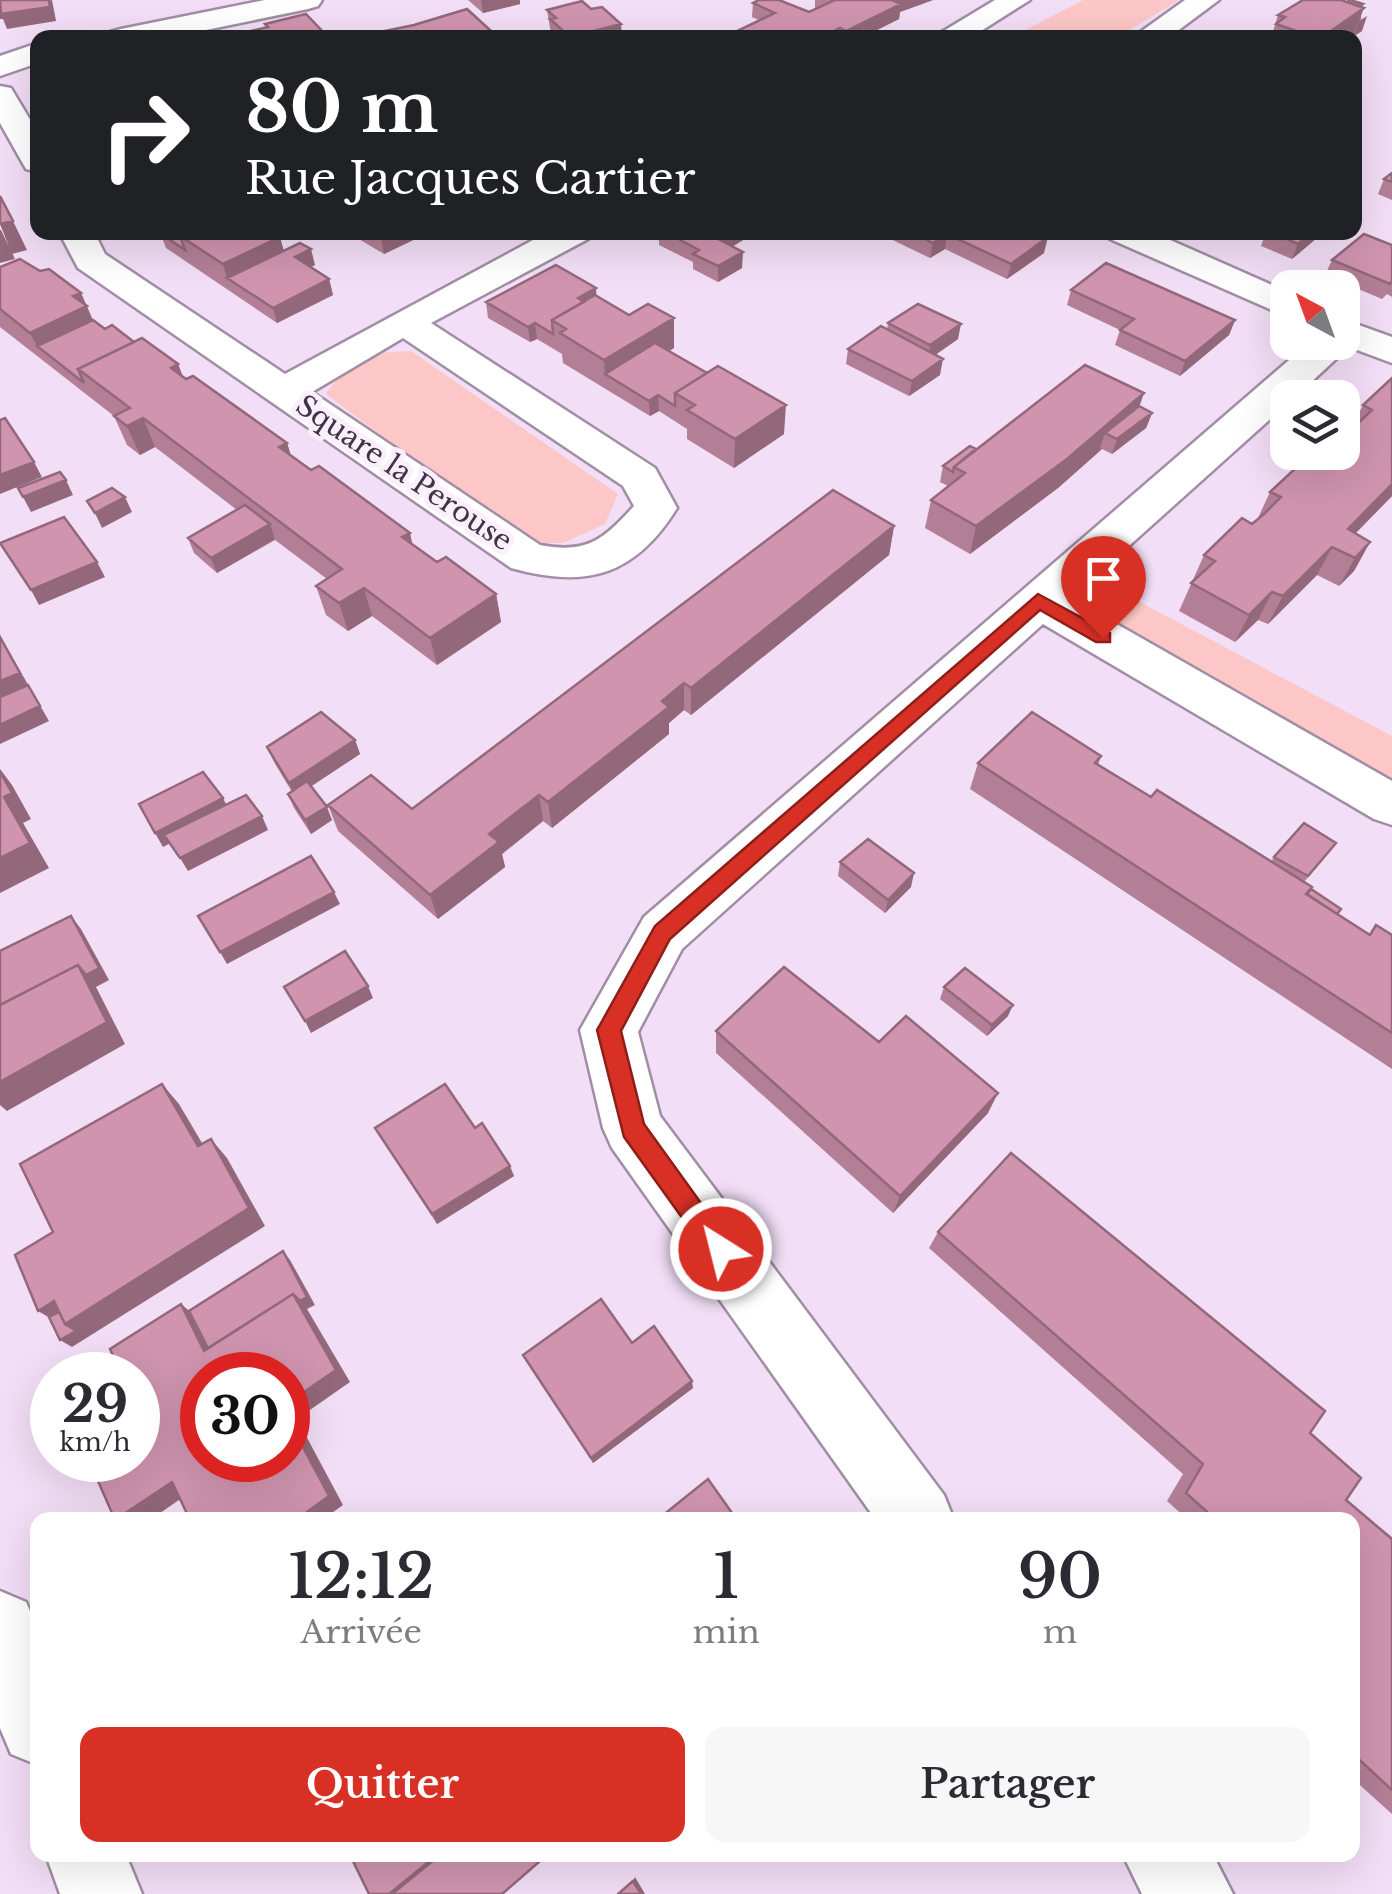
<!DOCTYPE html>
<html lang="fr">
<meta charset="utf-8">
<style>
body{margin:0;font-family:"Libre Baskerville",serif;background:#f7f7f7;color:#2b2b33;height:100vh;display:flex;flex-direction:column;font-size:38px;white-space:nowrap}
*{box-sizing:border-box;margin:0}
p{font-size:32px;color:#7c7c81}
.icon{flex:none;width:55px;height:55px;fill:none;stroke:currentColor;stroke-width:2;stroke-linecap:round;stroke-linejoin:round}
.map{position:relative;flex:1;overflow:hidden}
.panel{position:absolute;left:30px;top:1512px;width:1330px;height:350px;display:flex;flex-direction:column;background:#fff;border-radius:20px;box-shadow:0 10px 40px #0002}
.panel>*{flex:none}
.top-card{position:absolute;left:30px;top:30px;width:1332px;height:210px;border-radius:20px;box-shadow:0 10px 40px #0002;background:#202124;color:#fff;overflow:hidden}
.needle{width:65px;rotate:319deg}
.tools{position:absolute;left:1270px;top:270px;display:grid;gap:20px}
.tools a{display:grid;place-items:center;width:90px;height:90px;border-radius:20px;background:#fff;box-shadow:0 10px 40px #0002;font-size:50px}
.speed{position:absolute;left:30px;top:1352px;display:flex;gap:20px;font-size:50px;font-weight:700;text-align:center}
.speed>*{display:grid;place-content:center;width:130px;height:130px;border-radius:50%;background:#fff;box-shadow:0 10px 40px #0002;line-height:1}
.speed small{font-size:25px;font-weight:400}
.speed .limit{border:15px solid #d22;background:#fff;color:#111}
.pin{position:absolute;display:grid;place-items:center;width:85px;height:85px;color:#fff;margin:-102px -42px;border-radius:50% 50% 50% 0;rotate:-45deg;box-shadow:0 0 10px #0007}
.pin .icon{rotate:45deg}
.me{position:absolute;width:110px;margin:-55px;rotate:324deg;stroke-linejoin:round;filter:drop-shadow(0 0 8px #0008)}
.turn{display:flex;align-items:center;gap:35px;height:210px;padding:0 50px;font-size:45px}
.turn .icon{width:130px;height:130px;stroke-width:2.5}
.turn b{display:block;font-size:70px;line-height:85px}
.eta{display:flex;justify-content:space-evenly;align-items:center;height:170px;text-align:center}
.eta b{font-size:60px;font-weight:600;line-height:70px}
.primary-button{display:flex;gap:20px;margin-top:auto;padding:20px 50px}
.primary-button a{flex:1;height:115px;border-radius:20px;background:#d93025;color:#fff;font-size:40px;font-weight:600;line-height:115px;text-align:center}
.primary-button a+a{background:#f7f7f7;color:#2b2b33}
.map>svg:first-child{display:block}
.green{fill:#fcc7c6}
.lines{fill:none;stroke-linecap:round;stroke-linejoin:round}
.street-casing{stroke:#a18ea5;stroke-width:5}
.street{fill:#fff;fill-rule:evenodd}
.wall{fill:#b37f96}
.shaded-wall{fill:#92687a}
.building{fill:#d094af;stroke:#92687a;stroke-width:2.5}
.route{fill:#d93025;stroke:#8d1f18;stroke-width:2.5}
.labels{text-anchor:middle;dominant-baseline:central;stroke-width:10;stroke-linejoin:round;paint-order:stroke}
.far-street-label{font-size:28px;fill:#3d353f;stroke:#fbeffd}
</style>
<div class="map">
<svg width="1392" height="1894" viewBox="0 0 1392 1894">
<rect width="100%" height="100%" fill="#f2def6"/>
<path class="green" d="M 1083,0 L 1179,0 L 1118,37 L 1012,37 Z
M 411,351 L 618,494 L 605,524 L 563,543 L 525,543 L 326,394 C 351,358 367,352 411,351 Z
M 1123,593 L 1392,736 L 1392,787 L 1095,618 Z"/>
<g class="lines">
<g class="street-casing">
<path id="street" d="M 265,0 L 322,0 L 318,6 L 308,9 L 167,38 L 106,38 L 110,32 L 121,29 Z
M 995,0 L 1030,0 L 970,38 L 932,38 Z
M 1185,0 L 1219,0 L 1168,38 L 1132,38 Z
M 38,43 L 38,63 L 0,76 L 0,56 Z
M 0,86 L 11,88 L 38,133 L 38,172 L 26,169 L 0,123 Z
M 59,232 L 94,232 L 105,254 L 285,374 L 548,232 L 593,232 L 588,239 L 431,323 L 655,468 L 677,508 C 635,576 586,589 511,568 L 78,268 ZM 403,338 L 623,486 L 634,506 C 603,540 587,554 540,545 L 312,392 Z
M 1105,232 L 1152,232 L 1288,292 L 1288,317 L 1110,239 Z
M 1342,319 L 1392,337 L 1392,363 L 1349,347 L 1294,398 L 1288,398 L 1288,403 L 1071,598 L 1392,781 L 1392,825 L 1374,819 L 1043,624 L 682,949 L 638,1032 L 660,1116 L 944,1495 L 954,1520 L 876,1520 L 612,1148 L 603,1128 L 580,1030 L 644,917 L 1310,342 L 1342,342 Z
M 0,1591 L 26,1602 L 38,1629 L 38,1765 L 11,1754 L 0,1728 Z
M 46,1855 L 126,1855 L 142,1894 L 60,1894 Z
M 1123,1855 L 1213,1855 L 1233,1894 L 1142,1894 Z"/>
</g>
<use href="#street" class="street"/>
</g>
<path class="wall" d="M 468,0 L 520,0 L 520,4 L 483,13 Z
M 815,0 L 933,0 L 900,12 L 899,19 L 861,38 L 735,38 L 735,32 L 759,20 L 752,17 L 753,3 L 809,12 L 815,9 Z
M 1362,7 L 1364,8 L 1361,14 L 1362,31 L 1350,38 L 1271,38 L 1278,15 Z
M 547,10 L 622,38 L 555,38 L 551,34 Z
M 1392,173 L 1392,200 L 1378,194 L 1384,179 Z
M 351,232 L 430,232 L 384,254 L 352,235 Z
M 659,232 L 749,232 L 748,237 L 732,247 L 742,268 L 718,282 L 693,269 L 693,262 L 659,245 Z
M 876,232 L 1037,232 L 1044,253 L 1007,279 L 945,249 L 930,258 Z
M 1266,232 L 1324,232 L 1292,259 L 1261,246 Z
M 160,233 L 284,251 L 315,265 L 310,267 L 329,279 L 333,295 L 277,323 L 166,248 Z
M 1392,245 L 1392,297 L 1387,294 L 1382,299 L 1325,275 L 1332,260 Z
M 0,267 L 40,271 L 81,293 L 93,320 L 105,329 L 178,364 L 183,377 L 287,443 L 291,456 L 412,545 L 437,562 L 496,594 L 501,622 L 437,665 L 372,616 L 348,631 L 326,615 L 316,586 L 327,579 L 275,540 L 217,573 L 194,553 L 188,538 L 237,510 L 155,447 L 140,455 L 127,445 L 114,416 L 0,327 Z
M 1071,290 L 1235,320 L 1229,335 L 1180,376 L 1115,345 L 1120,330 L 1067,305 Z
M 596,296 L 674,348 L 669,351 L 784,434 L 734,468 L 687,439 L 687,429 L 659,411 L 650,416 L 563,363 L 562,354 L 537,339 L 530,342 L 488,318 L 486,302 Z
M 888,323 L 958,339 L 935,355 L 940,375 L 909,396 L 846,364 L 848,349 L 887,329 Z
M 1392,378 L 1392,496 L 1355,534 L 1370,542 L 1354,571 L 1339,586 L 1317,575 L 1268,624 L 1258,620 L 1235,642 L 1179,611 L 1204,555 L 1257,520 L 1270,492 L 1349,432 L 1363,405 Z
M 1144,393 L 1139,406 L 1152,413 L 1146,428 L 1112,454 L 1102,449 L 1058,488 L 970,554 L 925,528 L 931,500 L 948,486 L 940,482 L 943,466 L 976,449 Z
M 894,526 L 889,555 L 691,715 L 684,710 L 669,723 L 669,734 L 552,828 L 543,821 L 502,854 L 505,867 L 438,919 L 338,831 L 328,805 L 412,809 Z
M 355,740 L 360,754 L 311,786 L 332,820 L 311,834 L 294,808 L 288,794 L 292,792 L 274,762 L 267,747 Z
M 1101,756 L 1098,765 L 1151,797 L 1271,862 L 1274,857 L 1326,856 L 1304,882 L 1307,894 L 1369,934 L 1376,925 L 1392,935 L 1392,1069 L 970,789 L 978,763 Z
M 840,862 L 911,887 L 885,913 L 838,876 Z
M 944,987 L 1008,1016 L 987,1036 L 940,999 Z
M 716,1031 L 879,1042 L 988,1113 L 893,1213 L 716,1053 Z
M 375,1128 L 475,1128 L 514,1176 L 437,1224 Z
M 938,1232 L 1310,1433 L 1346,1500 L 1392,1539 L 1392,1814 L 1352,1778 L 1352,1520 L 1188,1520 L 1167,1501 L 1183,1474 L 929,1248 Z
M 632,1343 L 693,1388 L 593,1463 L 523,1355 Z"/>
<path class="shaded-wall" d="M 52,0 L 56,21 L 7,29 L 3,19 L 0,19 L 0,7 Z
M 481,0 L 520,0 L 520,4 L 483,13 Z
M 896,0 L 933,0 L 900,12 L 899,19 L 861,38 L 846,38 L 846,31 Z
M 1363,4 L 1361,10 L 1364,8 L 1353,36 L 1350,38 L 1331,31 Z
M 1367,16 L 1362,31 L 1354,36 L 1359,21 Z
M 621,24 L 622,38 L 570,38 Z
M 840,28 L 839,38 L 820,38 Z
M 491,31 L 492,38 L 465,38 Z
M 13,221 L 27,250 L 12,254 L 0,224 Z
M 0,230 L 1,230 L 15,259 L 0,263 Z
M 394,232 L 430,232 L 384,254 L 381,238 Z
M 730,232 L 749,232 L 748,237 L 718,255 L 718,239 Z
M 1312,232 L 1324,232 L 1292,259 L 1298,244 Z
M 947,234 L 945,249 L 930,258 L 933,243 Z
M 280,237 L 288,266 L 227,278 L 223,264 Z
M 1048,237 L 1044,253 L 1007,279 L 1011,264 Z
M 311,249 L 315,265 L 299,273 L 295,257 Z
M 743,252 L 742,268 L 718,282 L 718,266 Z
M 329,279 L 333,295 L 277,323 L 273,308 Z
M 596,288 L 597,304 L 579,314 L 578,298 Z
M 81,293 L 99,335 L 37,346 L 30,333 L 73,296 Z
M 674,318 L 674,348 L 618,382 L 605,374 L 604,360 Z
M 1235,320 L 1229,335 L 1180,376 L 1185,361 Z
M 535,323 L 537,339 L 530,342 L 528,327 Z
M 961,324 L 958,339 L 928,360 L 930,345 Z
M 943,359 L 940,375 L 909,396 L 912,381 Z
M 178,364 L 189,393 L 171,368 Z
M 1144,393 L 1134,422 L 1105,433 L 1100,448 L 1102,449 L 1058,488 L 970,554 L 976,526 Z
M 658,395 L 659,411 L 650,416 L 649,401 Z
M 786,405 L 784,434 L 734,468 L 735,439 Z
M 1152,413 L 1146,428 L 1112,454 L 1117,439 Z
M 143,418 L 155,447 L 140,455 L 127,426 Z
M 287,443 L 296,472 L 279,447 Z
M 34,462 L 42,477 L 0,494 L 0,475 Z
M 66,480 L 73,495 L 31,512 L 23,497 Z
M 1392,484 L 1392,496 L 1339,550 L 1348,529 Z
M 125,497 L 132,512 L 102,528 L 95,513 Z
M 270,524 L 275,539 L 217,573 L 211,558 Z
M 894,526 L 889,555 L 691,715 L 691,688 Z
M 410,533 L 416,561 L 402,537 Z
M 1370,542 L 1354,571 L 1339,586 L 1355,558 Z
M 1332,547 L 1317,575 L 1268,624 L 1283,596 Z
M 97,562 L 105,577 L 39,605 L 31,590 Z
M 364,588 L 372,616 L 348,631 L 339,603 Z
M 1272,592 L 1258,620 L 1235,642 L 1249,615 Z
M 496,594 L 501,622 L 437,665 L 430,638 Z
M 0,636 L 49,721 L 0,744 Z
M 684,683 L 684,710 L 669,723 L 669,734 L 552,828 L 548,802 L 662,701 Z
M 355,740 L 360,754 L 295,797 L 289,783 Z
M 0,769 L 12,785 L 31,819 L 23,823 L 49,868 L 0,893 Z
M 539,795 L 543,821 L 502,854 L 505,867 L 438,919 L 430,895 L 489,834 Z
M 223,798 L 230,812 L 163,847 L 155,833 Z
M 327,807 L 332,820 L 311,834 L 305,820 Z
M 262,816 L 268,830 L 188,871 L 180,858 Z
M 914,873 L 911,887 L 885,913 L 888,900 Z
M 334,892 L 340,904 L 227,964 L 220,952 Z
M 71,916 L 81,929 L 109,980 L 96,987 L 125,1044 L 7,1111 L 0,1105 L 0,1082 L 78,965 Z
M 368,986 L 373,998 L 311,1033 L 305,1021 Z
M 1013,1005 L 1008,1016 L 987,1036 L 992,1025 Z
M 162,1084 L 179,1104 L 215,1165 L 198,1146 Z
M 998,1093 L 988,1113 L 893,1213 L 900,1196 Z
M 211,1139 L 227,1158 L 265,1226 L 72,1347 L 60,1340 L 62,1325 L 38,1311 Z
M 510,1166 L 514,1176 L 437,1224 L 432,1214 Z
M 283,1251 L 290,1260 L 315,1305 L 307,1309 L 350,1382 L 297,1419 L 343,1505 L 322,1520 L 296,1520 L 288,1403 L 204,1351 L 181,1304 L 199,1319 L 293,1294 Z
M 692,1381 L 693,1388 L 593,1463 L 591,1458 Z
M 172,1482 L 192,1491 L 150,1520 L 116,1520 Z
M 635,1877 L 645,1894 L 641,1894 L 633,1881 Z"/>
<path class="building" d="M 0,0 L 49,0 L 50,7 L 1,14 Z
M 759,0 L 779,0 L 809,12 L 833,1 L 830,0 L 896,0 L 894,1 L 901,4 L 846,31 L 840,28 L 820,38 L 746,38 L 735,32 L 775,13 L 753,3 Z
M 1303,0 L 1341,0 L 1364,8 L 1331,31 L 1349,38 L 1316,38 L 1276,24 L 1285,17 L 1278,15 Z
M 1350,0 L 1363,4 L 1360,6 L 1347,2 Z
M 582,1 L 591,9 L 602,7 L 621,24 L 570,37 L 550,19 L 556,18 L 547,10 Z
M 467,9 L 491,31 L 465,38 L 351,38 L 414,25 Z
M 306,14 L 327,36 L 318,38 L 209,38 L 226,33 L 229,36 L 268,27 L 265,24 Z
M 1392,173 L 1392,182 L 1384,179 Z
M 0,196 L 13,221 L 0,224 Z
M 188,232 L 273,232 L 280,237 L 223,264 L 180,236 Z
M 188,232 L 180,236 L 185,250 L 160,233 Z
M 371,232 L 394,232 L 381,238 Z
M 665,232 L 730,232 L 718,239 L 743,252 L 718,266 L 693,254 L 699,250 Z
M 911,232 L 1037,232 L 1048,237 L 1011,264 L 947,234 L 933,243 Z
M 1271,232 L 1312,232 L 1298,244 Z
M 1364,234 L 1392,245 L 1392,281 L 1390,284 L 1332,260 Z
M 300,243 L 311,249 L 295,257 L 329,279 L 273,308 L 227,278 Z
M 20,259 L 40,271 L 49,269 L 81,293 L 73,296 L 87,306 L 30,333 L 0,309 L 0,267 Z
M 1106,263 L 1235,320 L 1185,361 L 1120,330 L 1134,319 L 1071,290 Z
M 556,265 L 596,288 L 578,298 L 584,302 L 552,320 L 553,334 L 535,323 L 528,327 L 486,302 Z
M 595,295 L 629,315 L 648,304 L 674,318 L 604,360 L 560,333 L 566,329 L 552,320 Z
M 918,304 L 961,324 L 930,345 L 888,323 Z
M 93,320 L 105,329 L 112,325 L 134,342 L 78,369 L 84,383 L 37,346 Z
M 881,326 L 943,359 L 912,381 L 848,349 Z
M 142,338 L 178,364 L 171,368 L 186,379 L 193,376 L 287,443 L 279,447 L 311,470 L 319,466 L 410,533 L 402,537 L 437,562 L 446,557 L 496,594 L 430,638 L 364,588 L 339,603 L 316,586 L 342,569 L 143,418 L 127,426 L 114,416 L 130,408 L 78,369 Z
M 655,343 L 707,373 L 675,393 L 675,406 L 658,395 L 649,401 L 605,374 Z
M 1085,365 L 1144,393 L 1067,459 L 976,526 L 931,500 L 965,473 L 954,467 Z
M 718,366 L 786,405 L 735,439 L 687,410 L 695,405 L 675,393 Z
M 1392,378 L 1392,484 L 1348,529 L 1370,542 L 1355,558 L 1332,547 L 1283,596 L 1272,592 L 1249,615 L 1191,583 L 1215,561 L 1204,555 L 1242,518 L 1252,524 L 1264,514 L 1281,497 L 1270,492 L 1313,452 L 1342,452 L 1342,430 L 1349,432 L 1372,410 L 1363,405 Z
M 1139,406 L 1152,413 L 1117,439 L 1105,433 Z
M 5,418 L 34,462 L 0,475 L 0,420 Z
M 970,446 L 976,449 L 954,467 L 953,472 L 943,466 Z
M 60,472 L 66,480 L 23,497 L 18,488 Z
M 112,488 L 125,497 L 95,513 L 87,501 Z
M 833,490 L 894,526 L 691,688 L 684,683 L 662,701 L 669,707 L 548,802 L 539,795 L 489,834 L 499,842 L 430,895 L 328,805 L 371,775 L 412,809 Z
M 245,505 L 270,524 L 211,558 L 188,538 Z
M 64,517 L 97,562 L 31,590 L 0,543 Z
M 0,637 L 20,673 L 0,681 Z
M 28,685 L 40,706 L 0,725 L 0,697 Z
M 321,712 L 355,740 L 289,783 L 267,747 Z
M 1032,712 L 1101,756 L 1095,763 L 1151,797 L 1157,790 L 1312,887 L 1306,894 L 1370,935 L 1376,925 L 1392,935 L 1392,1033 L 978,763 Z
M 0,772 L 12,793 L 4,797 L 30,843 L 0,858 Z
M 203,772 L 223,798 L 155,833 L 139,804 Z
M 307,781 L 327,807 L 305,820 L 288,794 Z
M 246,795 L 262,816 L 180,858 L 164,835 Z
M 1304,823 L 1336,843 L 1308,876 L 1274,857 Z
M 868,839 L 914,873 L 888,900 L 840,862 Z
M 311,856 L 334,892 L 220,952 L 198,916 Z
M 1311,889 L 1341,909 L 1337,914 L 1307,894 Z
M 71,916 L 99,968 L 86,975 L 78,965 L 0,1005 L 0,951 Z
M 345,951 L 368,986 L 305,1021 L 284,987 Z
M 78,965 L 107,1022 L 0,1082 L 0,1005 Z
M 784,967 L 879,1042 L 906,1016 L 998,1093 L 900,1196 L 716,1031 Z
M 965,968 L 1013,1005 L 992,1025 L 944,987 Z
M 162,1084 L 198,1146 L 211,1139 L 249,1208 L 65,1324 L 54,1301 L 38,1311 L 15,1255 L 53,1232 L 20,1164 Z
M 445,1084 L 475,1128 L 482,1123 L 510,1166 L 432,1214 L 375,1128 Z
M 1011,1153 L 1325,1411 L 1310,1433 L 1361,1478 L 1346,1500 L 1392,1539 L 1392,1790 L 1352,1753 L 1352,1520 L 1216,1520 L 1186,1493 L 1203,1464 L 938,1232 Z
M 283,1251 L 307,1297 L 300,1301 L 293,1294 L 208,1348 L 189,1311 Z
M 293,1294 L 336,1370 L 288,1403 L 288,1375 L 202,1375 L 202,1460 L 288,1460 L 288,1419 L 329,1496 L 296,1520 L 190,1520 L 172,1482 L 115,1520 L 98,1481 L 106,1460 L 138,1460 L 138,1375 L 122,1375 L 110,1349 L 181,1304 L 204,1351 Z
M 601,1299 L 632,1343 L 654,1326 L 692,1381 L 591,1458 L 523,1355 Z
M 59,1312 L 65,1324 L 76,1331 L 60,1340 L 49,1317 Z
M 708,1479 L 737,1520 L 657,1520 Z
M 350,1855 L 437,1855 L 389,1894 L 369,1894 Z
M 440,1855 L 547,1855 L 502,1894 L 392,1894 Z
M 633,1881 L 641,1894 L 618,1894 Z"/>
<path class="route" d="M 1038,594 L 1110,633 L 1110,642 L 1096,642 L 1040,610 L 670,939 L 621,1031 L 644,1124 L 734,1249 L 730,1258 L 721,1262 L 711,1258 L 624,1137 L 597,1030 L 601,1023 L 655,926 Z"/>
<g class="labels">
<g class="far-street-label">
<text transform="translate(404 473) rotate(34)">Square la Perouse</text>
</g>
</g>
</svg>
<div class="tools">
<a><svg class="needle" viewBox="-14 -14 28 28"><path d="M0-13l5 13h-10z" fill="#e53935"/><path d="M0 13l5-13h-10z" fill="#7c7c81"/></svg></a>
<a><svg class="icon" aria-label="layers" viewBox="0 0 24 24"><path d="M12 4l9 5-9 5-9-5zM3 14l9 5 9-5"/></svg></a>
</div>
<div class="speed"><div>29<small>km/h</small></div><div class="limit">30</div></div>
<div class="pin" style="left:1103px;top:638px;background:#d93025"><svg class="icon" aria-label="arrive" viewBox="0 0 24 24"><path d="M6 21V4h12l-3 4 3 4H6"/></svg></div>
<svg class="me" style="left:721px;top:1249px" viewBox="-20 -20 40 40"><circle r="17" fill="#d93025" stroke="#fff" stroke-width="3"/><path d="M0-11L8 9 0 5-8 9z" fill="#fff"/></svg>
<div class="top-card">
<div class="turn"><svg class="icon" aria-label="right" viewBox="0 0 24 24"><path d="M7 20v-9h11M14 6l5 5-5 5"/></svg><div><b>80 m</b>Rue Jacques Cartier</div></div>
</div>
<section class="panel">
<div class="eta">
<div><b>12:12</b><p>Arrivée</p></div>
<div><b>1</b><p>min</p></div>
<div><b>90</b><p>m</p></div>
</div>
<div class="primary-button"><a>Quitter</a><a>Partager</a></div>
</section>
</div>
